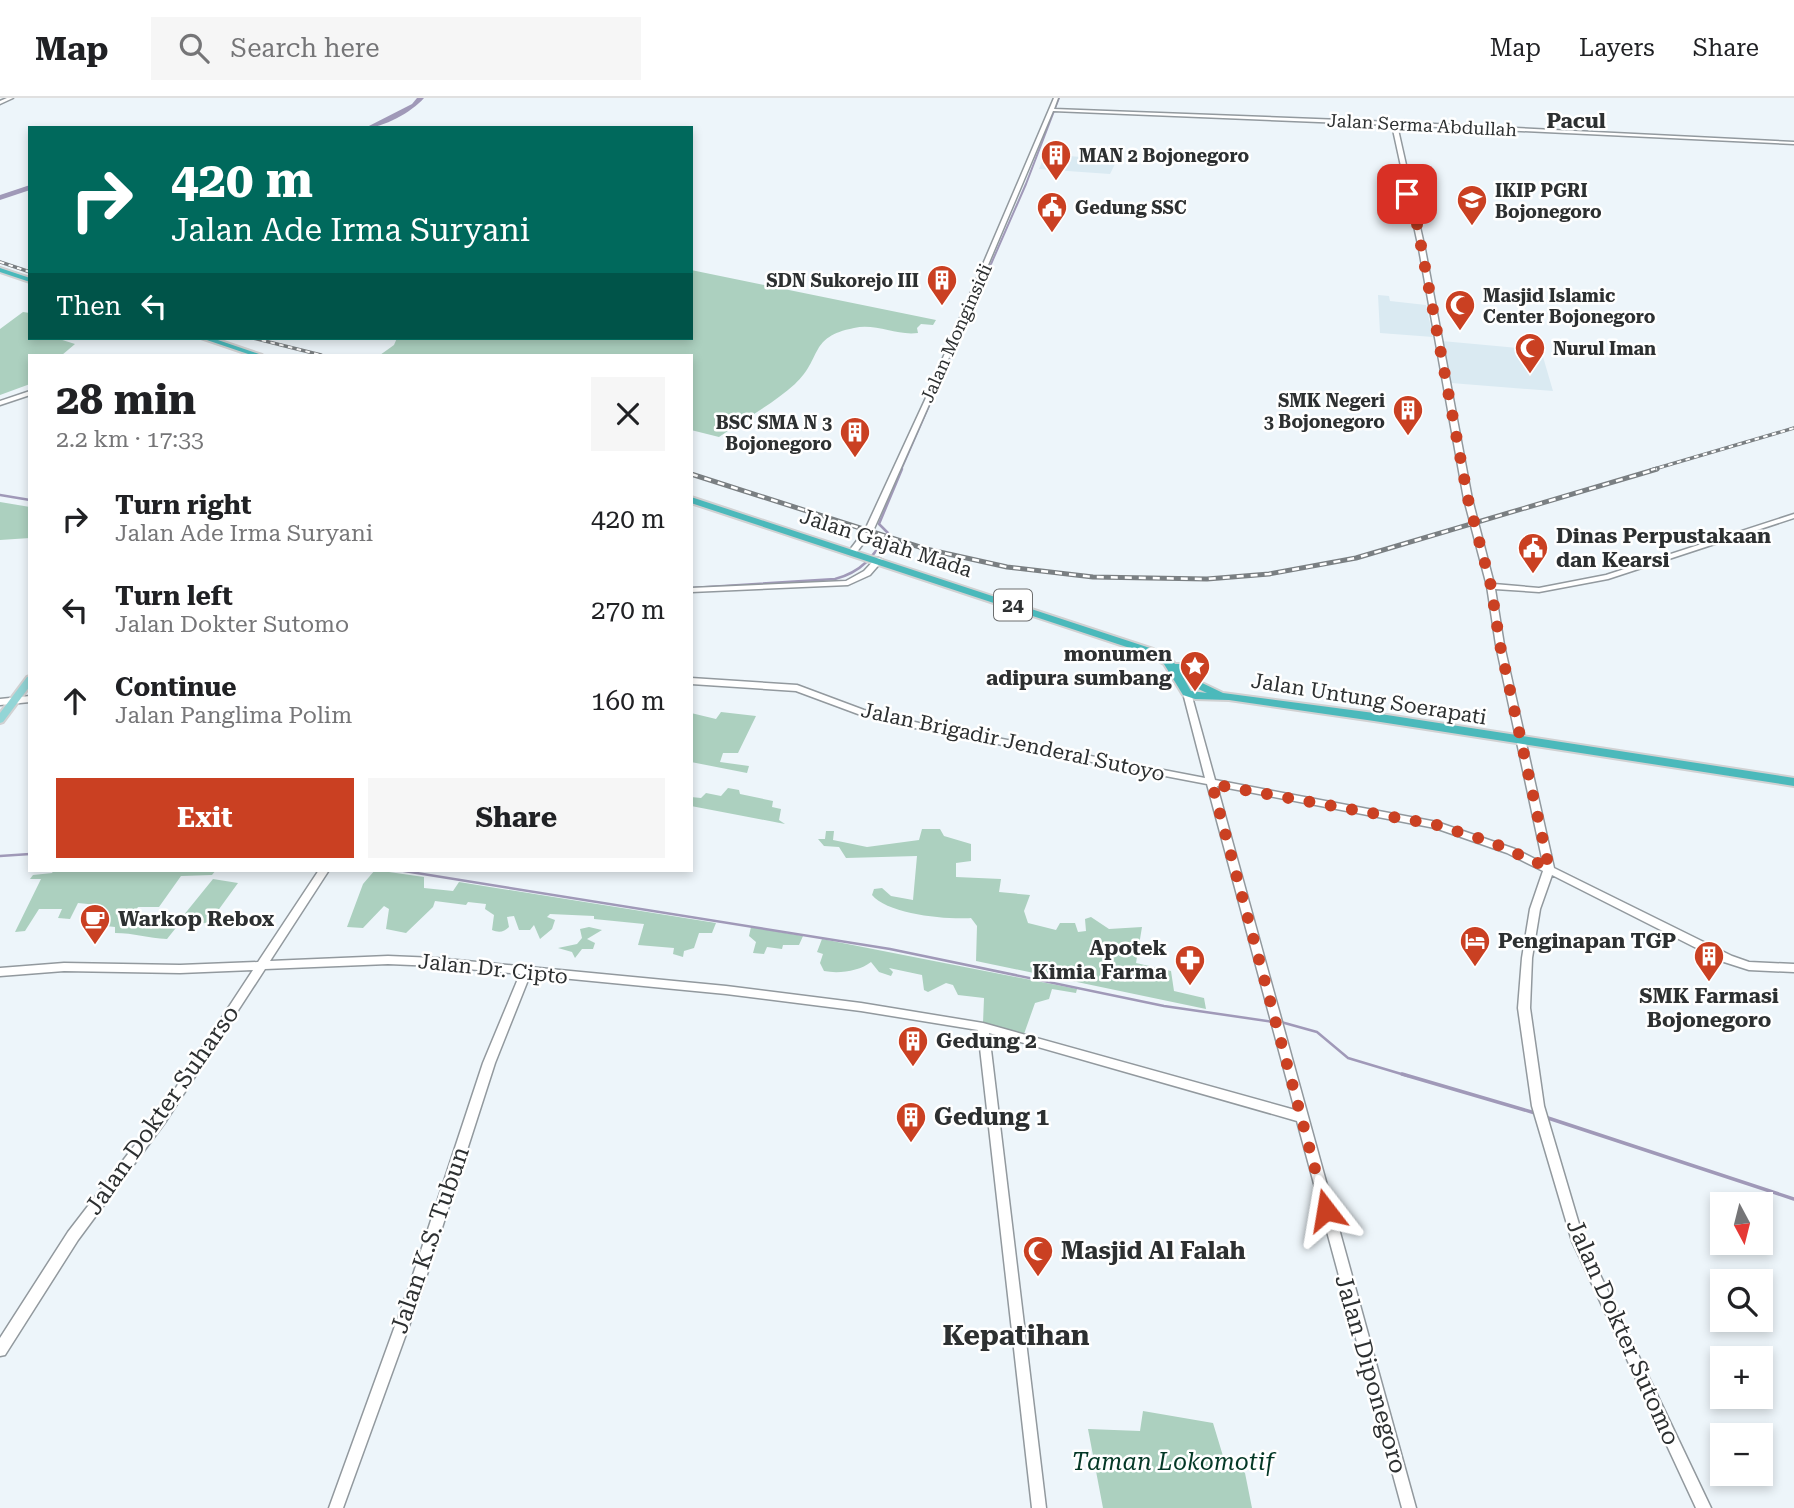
<!DOCTYPE html>
<meta charset="utf-8">
<style>
body{margin:0;font-family:"Roboto Serif",serif;background:#f6f6f6;color:#202124;height:100vh;display:flex;flex-direction:column;font-size:26px;white-space:nowrap}
*{box-sizing:border-box;margin:0}
p{font-size:23px;color:#757577}
.icon{flex:none;width:38px;height:38px;fill:none;stroke:currentColor;stroke-width:2;stroke-linecap:round;stroke-linejoin:round}
.map{position:relative;flex:1;overflow:hidden}
.details{position:absolute;left:28px;top:256px;width:665px;height:518px;display:flex;flex-direction:column;background:#fff;border-radius:0px;box-shadow:0 4px 10px #0003}
.details>*{flex:none}
.top-card{position:absolute;left:28px;top:28px;width:665px;height:214px;border-radius:0px;box-shadow:0 4px 10px #0003;background:#00695c;color:#fff;overflow:hidden}
.needle{width:46px;rotate:173deg}
.tools{position:absolute;left:1710px;top:1094px;display:grid;gap:14px}
.tools a{display:grid;place-items:center;width:63px;height:63px;border-radius:0px;background:#fff;box-shadow:0 4px 10px #0003;font-size:35px}
.pin{position:absolute;display:grid;place-items:center;width:60px;height:60px;color:#fff;margin:-30px;border-radius:14px;box-shadow:0 4px 10px #0006}
.me{position:absolute;width:77px;margin:-38px;rotate:346deg;stroke-linejoin:round;filter:drop-shadow(0 0 5px #0008)}
.turn{display:flex;align-items:center;gap:24px;height:147px;padding:0 28px;font-size:32px}
.turn .icon{width:91px;height:91px;stroke-width:2.5}
.turn b{display:block;font-size:49px;line-height:60px}
.then{display:flex;align-items:center;height:66px;padding:0 28px;background:#0003;gap:14px;font-size:26px}
.round{display:grid;place-items:center;flex:none;width:74px;height:74px;border-radius:0px;background:#f6f6f6}
.headline{display:flex;align-items:center;justify-content:space-between;height:119px;padding:0 28px}
h1{font-size:42px;font-weight:700;line-height:52px}
.button{display:flex;gap:14px;margin-top:auto;padding:14px 28px}
.button a{flex:1;height:80px;border-radius:0px;background:#ca4022;color:#fff;font-size:28px;font-weight:700;line-height:80px;text-align:center}
.button a+a{background:#f6f6f6;color:#202124}
ul{padding:0;list-style:none}
li{display:flex;align-items:center;gap:21px;height:91px;padding:0 28px}
li div{flex:1}
li b{display:block;font-size:26px}
li em{font-style:normal}
header{display:flex;align-items:center;gap:42px;box-sizing:border-box;height:98px;padding:0 35px;background:#fff;border-bottom:2px solid #e0e0e0}
header strong{font-size:33px}
nav{display:flex;gap:38px;margin-inline-start:auto;font-size:24px}
.search{width:490px;height:63px;background:#f6f6f6;display:flex;align-items:center;gap:18px;box-sizing:border-box;padding:0 24px;border-radius:0px;color:#757577;font-size:26px}
.map>svg:first-child{display:block}
.built{fill:#daeaf2}
.green{fill:#acd0bf}
.lines{fill:none;stroke-linecap:round;stroke-linejoin:round}
.stream-far2{stroke:#a099b8;stroke-width:2}
.stream-far1{stroke:#a099b8;stroke-width:2.5}
.stream{stroke:#a099b8;stroke-width:3.5}
.river{fill:#a099b8;fill-rule:evenodd}
.secondary-casing{stroke:#92999e;stroke-width:3}
.primary-casing{stroke:#d1d1d2;stroke-width:4}
.highway-casing{stroke:#d1d1d2;stroke-width:4}
.secondary{fill:#fff;fill-rule:evenodd}
.primary{fill:#93d5d6;fill-rule:evenodd}
.highway{fill:#4bb9bb;fill-rule:evenodd}
.rail-far1-casing{stroke:#7a7f82;stroke-width:3.5}
.rail-casing{stroke:#7a7f82;stroke-width:5}
.rail-far1{stroke:#fff;stroke-width:2;stroke-dasharray:4.5;stroke-linecap:butt}
.rail{stroke:#fff;stroke-width:2.5;stroke-dasharray:7;stroke-linecap:butt}
.route{stroke:#ca4022;stroke-width:12;stroke-dasharray:0 21.6}
.labels{text-anchor:middle;dominant-baseline:central;stroke-width:5;stroke-linejoin:round;paint-order:stroke}
.far-street-label{font-size:18px;fill:#2d3031;stroke:#fff}
.far-poi-label{font-size:18px;font-weight:bold;fill:#2d3031;stroke:#fff;text-anchor:start}
.shield{fill:#fff;stroke:#6c6e6f;stroke-width:2}
.shield-label{font-size:19px;font-weight:bold;fill:#2d3031}
.far-quarter-label{font-size:21px;font-weight:bold;fill:#2d3031;stroke:#fff}
.poi-label{font-size:21px;font-weight:bold;fill:#2d3031;stroke:#fff;text-anchor:start}
.street-label{font-size:21px;fill:#2d3031;stroke:#fff}
.near-street-label{font-size:24px;fill:#2d3031;stroke:#fff}
.near-poi-label{font-size:24px;font-weight:bold;fill:#2d3031;stroke:#fff;text-anchor:start}
.near-park-label{font-size:24px;font-style:italic;fill:#043826;stroke:#fff}
.near-quarter-label{font-size:28px;font-weight:bold;fill:#2d3031;stroke:#fff}
</style>
<header>
<strong>Map</strong>
<div class="search"><svg class="icon" aria-label="search" viewBox="0 0 24 24"><circle cx="10" cy="10" r="6"/><path d="M15 15l6 6"/></svg>Search here</div>
<nav><a>Map</a><a>Layers</a><a>Share</a></nav>
</header>
<div class="map">
<svg width="1794" height="1410" viewBox="0 0 1794 1410">
<rect width="100%" height="100%" fill="#edf5fa"/>
<path class="built" d="M 1045,56 L 1117,62 L 1110,76 L 1039,71 Z
M 1378,197 L 1389,198 L 1390,203 L 1426,207 L 1433,239 L 1380,235 Z
M 1442,243 L 1541,252 L 1553,293 L 1451,285 Z"/>
<path class="green" d="M 691,172 L 936,222 L 933,227 L 921,226 L 917,230 L 918,235 C 896,238 876,225 854,230 C 808,239 823,260 795,286 C 773,306 743,322 719,339 L 691,332 L 691,257 L 380,257 L 394,247 L 397,240 L 691,240 Z
M 23,214 L 30,215 L 30,240 L 56,240 L 75,246 L 62,257 L 30,257 L 30,286 L 0,297 L 0,231 Z
M 0,404 L 30,409 L 30,440 L 0,442 Z
M 721,614 L 756,618 L 738,655 L 723,655 L 720,664 L 749,668 L 747,675 L 691,664 L 691,615 L 716,621 Z
M 728,690 L 739,692 L 740,696 L 773,703 L 772,709 L 781,711 L 779,722 L 785,726 L 691,708 L 691,699 L 701,700 L 706,695 L 721,698 Z
M 922,731 L 940,731 L 944,738 L 971,746 L 971,763 L 956,765 L 956,779 L 1001,781 L 999,794 L 1030,797 L 1024,813 L 1028,825 L 1056,832 L 1060,825 L 1075,825 L 1078,834 L 1086,833 L 1085,821 L 1091,819 L 1109,831 L 1142,829 L 1136,865 L 1171,873 L 1174,893 L 1204,900 L 1206,911 L 976,863 L 977,828 L 971,820 C 947,822 887,816 872,797 L 874,791 L 882,790 L 891,798 L 913,802 L 917,758 L 846,760 L 839,749 L 824,748 L 818,741 L 825,741 L 826,733 L 834,733 L 833,742 L 867,749 L 919,742 Z
M 54,772 L 216,772 L 212,777 L 181,778 L 159,809 L 138,809 L 128,825 C 140,830 147,826 156,816 L 183,818 L 213,781 L 238,785 L 209,825 L 179,826 L 167,841 C 148,840 134,835 115,835 L 115,829 L 88,826 L 98,807 L 78,805 L 70,821 L 58,820 L 62,811 L 39,811 L 25,833 L 15,834 L 41,781 L 30,781 L 33,777 L 52,775 Z
M 375,772 L 424,779 L 424,790 L 453,793 L 459,784 L 716,825 L 712,835 L 699,835 L 694,850 L 684,853 L 683,859 L 673,856 L 674,850 L 638,847 L 644,826 L 594,821 L 594,818 L 550,816 L 547,819 L 555,822 L 552,831 L 540,841 L 534,827 L 530,832 L 519,832 L 514,818 L 507,819 L 509,829 C 504,834 499,835 492,832 L 494,817 L 485,811 L 486,806 L 468,804 L 466,807 L 435,803 L 433,809 L 406,835 L 386,831 L 389,811 L 384,808 L 363,830 L 347,829 L 363,786 Z
M 589,829 L 602,832 L 587,841 L 595,845 L 593,851 L 582,851 L 575,860 L 572,854 L 558,850 L 577,846 L 582,840 L 580,831 Z
M 751,829 L 803,838 L 799,847 L 783,847 L 782,851 L 767,849 L 764,856 L 753,855 L 756,844 L 749,838 Z
M 822,841 L 1077,891 L 1076,895 L 1052,891 L 1049,901 L 1035,905 L 1024,936 L 983,925 L 984,900 L 958,897 L 953,887 L 946,885 L 928,894 L 924,892 L 922,877 L 889,870 L 893,874 L 891,878 L 879,874 L 871,864 C 860,873 839,876 824,873 L 820,865 L 823,856 L 817,854 Z
M 1143,1313 L 1213,1325 L 1223,1358 L 1245,1375 L 1252,1410 L 1103,1410 L 1088,1331 L 1140,1333 Z"/>
<g class="lines">
<path class="stream-far2" d="M 901,372 L 1026,86 L 1059,0"/>
<path class="stream-far1" d="M 0,397 L 30,402
M 692,490 L 835,481 C 862,474 874,458 888,435 L 879,426 L 902,371
M 0,758 L 30,756
M 398,772 L 890,851 L 1164,908 L 1274,924
M 1281,924 L 1317,934 L 1348,960 L 1408,978"/>
<path class="stream" d="M 1402,976 L 1535,1015
M 1545,1019 L 1794,1101"/>
<path class="river" d="M 417,0 L 424,0 C 412,14 383,30 365,30 L 412,6 Z
M 30,87 L 30,92 L 0,102 L 0,97 Z"/>
<g class="secondary-casing">
<path id="secondary" d="M 7,0 L 13,0 L 0,6 L 0,3 Z
M 1054,0 L 1058,0 L 1054,11 L 1394,24 L 1794,44 L 1794,46 L 1397,27 L 1425,151 L 1472,401 L 1494,486 L 1539,490 L 1606,477 L 1794,416 L 1794,420 L 1608,481 L 1539,494 L 1495,491 L 1504,547 L 1554,770 L 1732,858 L 1749,864 L 1794,866 L 1794,874 L 1749,872 L 1724,864 L 1552,777 L 1540,811 L 1532,860 L 1530,910 L 1544,1008 L 1584,1143 L 1711,1410 L 1696,1410 L 1572,1143 L 1532,1008 L 1518,910 L 1522,860 L 1530,811 L 1543,773 L 1507,755 L 1435,730 L 1217,688 L 1416,1410 L 1402,1410 L 1297,1023 L 989,935 L 1046,1410 L 1032,1410 L 978,932 L 861,913 L 726,896 L 530,877 L 495,965 L 422,1192 L 343,1410 L 329,1410 L 408,1192 L 483,965 L 520,876 L 436,868 L 388,866 L 265,871 L 166,1023 L 78,1142 L 5,1257 L 0,1258 L 0,1240 L 68,1134 L 158,1017 L 253,872 L 180,875 L 64,873 L 0,878 L 0,870 L 64,865 L 180,867 L 258,864 L 319,772 L 329,772 L 270,863 L 388,858 L 436,860 L 726,888 L 861,905 L 983,925 L 1295,1012 L 1207,686 L 919,631 L 858,616 L 796,593 L 691,586 L 691,580 L 797,587 L 864,612 L 919,625 L 1205,680 L 1183,595 L 1187,592 L 1191,595 L 1215,682 L 1437,724 L 1515,751 L 1543,765 L 1496,547 L 1487,488 L 1464,401 L 1419,151 L 1392,27 L 1053,13 L 931,302 L 873,433 L 856,455 L 853,455 L 849,453 L 865,432 L 925,302 Z
M 30,293 L 30,297 L 0,307 L 0,303 Z
M 876,460 L 879,460 L 883,462 L 870,477 L 848,487 L 691,494 L 691,490 L 846,483 L 864,473 Z
M 30,598 L 30,604 L 0,607 L 0,601 Z"/>
</g>
<g class="primary-casing">
<path id="primary" d="M 30,578 L 30,588 L 3,624 L 0,625 L 0,615 L 27,579 Z"/>
</g>
<g class="highway-casing">
<path id="highway" d="M 0,170 L 30,180 L 30,184 L 0,174 Z
M 201,240 L 212,240 L 262,257 L 251,257 Z
M 691,399 L 1153,551 L 1172,562 L 1175,566 L 1183,566 L 1200,584 L 1223,595 L 1374,615 L 1794,680 L 1794,688 L 1374,623 L 1229,602 L 1195,601 L 1183,597 L 1164,566 L 1145,555 L 691,405 ZM 1182,577 L 1192,588 L 1207,595 L 1191,593 Z"/>
</g>
<use href="#secondary" class="secondary"/>
<use href="#primary" class="primary"/>
<use href="#highway" class="highway"/>
<g class="rail-far1-casing">
<path id="rail-far1" d="M 0,164 L 30,174
M 253,240 L 321,257
M 1651,372 L 1794,330"/>
</g>
<g class="rail-casing">
<path id="rail" d="M 691,376 L 926,451 L 1007,469 L 1093,479 L 1207,481 L 1269,476 L 1356,460 L 1657,371"/>
</g>
<use href="#rail-far1" class="rail-far1"/>
<use href="#rail" class="rail"/>
</g>
<g class="lines">
<path class="route" d="M 1326,1112 L 1212,686 L 1437,727 L 1491,744 L 1549,770 L 1500,547 L 1491,488 L 1468,401 L 1417,126 L 1407,96"/>
</g>
<defs>
<g id="building-pin" transform="scale(1.575)"><path d="M0 17L-7.5 6A9.5 9.5 0 1 1 7.5 6Z" fill="#ca4022" stroke="#fff"/><path d="M-4-6H4V6H1V3H-1V6H-4ZM-2.5-4.3h1.7v1.8h-1.7ZM.8-4.3h1.7v1.8H.8ZM-2.5-1h1.7V.8h-1.7ZM.8-1h1.7V.8H.8Z" fill="#fff"/></g>
<g id="university-pin" transform="scale(1.575)"><path d="M0 17L-7.5 6A9.5 9.5 0 1 1 7.5 6Z" fill="#ca4022" stroke="#fff"/><path d="M0-5L7-2L0 1L-7-2ZM-4 1L0 2.5L4 1V4Q0 6-4 4Z" fill="#fff"/></g>
<g id="civic-pin" transform="scale(1.575)"><path d="M0 17L-7.5 6A9.5 9.5 0 1 1 7.5 6Z" fill="#ca4022" stroke="#fff"/><path d="M-.6-6.5H3V-4.5H.6V-3L4-1V1h2V6H-6V1h2V-1L-.6-3ZM-1.2 2.5V6h2.4V2.5Z" fill="#fff"/></g>
<g id="mosque-pin" transform="scale(1.575)"><path d="M0 17L-7.5 6A9.5 9.5 0 1 1 7.5 6Z" fill="#ca4022" stroke="#fff"/><path d="M3.5-4.9A6 6 0 1 0 3.5 4.9A5 5 0 1 1 3.5-4.9Z" fill="#fff"/></g>
<g id="sight-pin" transform="scale(1.575)"><path d="M0 17L-7.5 6A9.5 9.5 0 1 1 7.5 6Z" fill="#ca4022" stroke="#fff"/><path d="M0-6L1.8-2.2L6-1.7L2.9 1.2L3.7 5.4L0 3.3L-3.7 5.4L-2.9 1.2L-6-1.7L-1.8-2.2Z" fill="#fff"/></g>
<g id="cafe-pin" transform="scale(1.575)"><path d="M0 17L-7.5 6A9.5 9.5 0 1 1 7.5 6Z" fill="#ca4022" stroke="#fff"/><path d="M-5.5-4.5H6V0H3Q3 3.5 0 3.5H-2.5Q-5.5 3.5-5.5 0ZM3-3.2v2h1.7v-2ZM-6 4.5H4V6H-6Z" fill="#fff"/></g>
<g id="hotel-pin" transform="scale(1.575)"><path d="M0 17L-7.5 6A9.5 9.5 0 1 1 7.5 6Z" fill="#ca4022" stroke="#fff"/><path d="M-6-4.5h1.5V1H6V5H4.5V3h-9V5H-6ZM-4 0a1.8 1.8 0 1 1 3.6 0ZM.5 0V-2.5h3Q6-2.5 6 0Z" fill="#fff"/></g>
<g id="pharmacy-pin" transform="scale(1.575)"><path d="M0 17L-7.5 6A9.5 9.5 0 1 1 7.5 6Z" fill="#ca4022" stroke="#fff"/><path d="M-2-6h4v4h4v4h-4v4h-4v-4h-4v-4h4Z" fill="#fff"/></g>
</defs>
<g fill-rule="evenodd">
<use href="#building-pin" x="1056" y="57"/>
<use href="#university-pin" x="1472" y="102"/>
<use href="#civic-pin" x="1052" y="109"/>
<use href="#building-pin" x="942" y="182"/>
<use href="#mosque-pin" x="1460" y="207"/>
<use href="#mosque-pin" x="1530" y="250"/>
<use href="#building-pin" x="1408" y="312"/>
<use href="#building-pin" x="855" y="334"/>
<use href="#civic-pin" x="1533" y="450"/>
<use href="#sight-pin" x="1195" y="568"/>
<use href="#cafe-pin" x="95" y="821"/>
<use href="#hotel-pin" x="1475" y="843"/>
<use href="#building-pin" x="1709" y="858"/>
<use href="#pharmacy-pin" x="1190" y="862"/>
<use href="#building-pin" x="913" y="943"/>
<use href="#building-pin" x="911" y="1019"/>
<use href="#mosque-pin" x="1038" y="1153"/>
</g>
<g class="labels">
<g class="far-street-label">
<text transform="translate(1422 27) rotate(3)">Jalan Serma Abdullah</text>
<text transform="translate(956 235) rotate(-66)">Jalan Monginsidi</text>
</g>
<g class="far-poi-label">
<text x="1079" y="57">MAN 2 Bojonegoro</text>
<text x="1495" y="92">IKIP PGRI<tspan x="1495" dy="21">Bojonegoro</tspan></text>
<text x="1075" y="109">Gedung SSC</text>
<text x="919" y="182" text-anchor="end">SDN Sukorejo III</text>
<text x="1483" y="197">Masjid Islamic<tspan x="1483" dy="21">Center Bojonegoro</tspan></text>
<text x="1553" y="250">Nurul Iman</text>
<text x="1385" y="302" text-anchor="end">SMK Negeri<tspan x="1385" dy="21">3 Bojonegoro</tspan></text>
<text x="832" y="324" text-anchor="end">BSC SMA N 3<tspan x="832" dy="21">Bojonegoro</tspan></text>
</g>
<rect class="shield" x="994" y="491.5" width="38" height="31" rx="5"/>
<g class="shield-label">
<text x="1013" y="507">24</text>
</g>
<g class="far-quarter-label">
<text x="1576" y="23">Pacul</text>
</g>
<g class="poi-label">
<text x="1556" y="438">Dinas Perpustakaan<tspan x="1556" dy="24">dan Kearsi</tspan></text>
<text x="1172" y="556" text-anchor="end">monumen<tspan x="1172" dy="24">adipura sumbang</tspan></text>
<text x="118" y="821">Warkop Rebox</text>
<text x="1498" y="843">Penginapan TGP</text>
<text x="1167" y="850" text-anchor="end">Apotek<tspan x="1167" dy="24">Kimia Farma</tspan></text>
<text x="1709" y="898" text-anchor="middle">SMK Farmasi<tspan x="1709" dy="24">Bojonegoro</tspan></text>
<text x="936" y="943">Gedung 2</text>
</g>
<g class="street-label">
<text transform="translate(886 445) rotate(18)">Jalan Gajah Mada</text>
<text transform="translate(1369 601) rotate(9)">Jalan Untung Soerapati</text>
<text transform="translate(1013 644) rotate(12)">Jalan Brigadir Jenderal Sutoyo</text>
<text transform="translate(493 871) rotate(6)">Jalan Dr. Cipto</text>
</g>
<g class="near-street-label">
<text transform="translate(162 1012) rotate(-55)">Jalan Dokter Suharso</text>
<text transform="translate(430 1142) rotate(-71)">Jalan K.S. Tubun</text>
<text transform="translate(1623 1234) rotate(66)">Jalan Dokter Sutomo</text>
<text transform="translate(1371 1276) rotate(74)">Jalan Diponegoro</text>
</g>
<g class="near-poi-label">
<text x="934" y="1019">Gedung 1</text>
<text x="1061" y="1153">Masjid Al Falah</text>
</g>
<g class="near-park-label">
<text x="1173" y="1364">Taman Lokomotif</text>
</g>
<g class="near-quarter-label">
<text x="1016" y="1237">Kepatihan</text>
</g>
</g>
</svg>
<div class="tools">
<a><svg class="needle" viewBox="-14 -14 28 28"><path d="M0-13l5 13h-10z" fill="#e53935"/><path d="M0 13l5-13h-10z" fill="#757577"/></svg></a>
<a><svg class="icon" aria-label="search" viewBox="0 0 24 24"><circle cx="10" cy="10" r="6"/><path d="M15 15l6 6"/></svg></a>
<a>+</a>
<a>−</a>
</div>
<div class="pin" style="left:1407px;top:96px;background:#d93025"><svg class="icon" aria-label="arrive" viewBox="0 0 24 24"><path d="M6 21V4h12l-3 4 3 4H6"/></svg></div>
<svg class="me" style="left:1326px;top:1112px" viewBox="-20 -20 40 40"><path d="M0-17L14 15 0 8-14 15z" fill="#ca4022" stroke="#fff" stroke-width="4"/></svg>
<div class="top-card">
<div class="turn"><svg class="icon" aria-label="right" viewBox="0 0 24 24"><path d="M7 20v-9h11M14 6l5 5-5 5"/></svg><div><b>420 m</b>Jalan Ade Irma Suryani</div></div>
<div class="then">Then<svg class="icon" aria-label="left" viewBox="0 0 24 24"><path d="M17 20v-9H6M10 6l-5 5 5 5"/></svg></div>
</div>
<section class="details">
<div class="headline"><div><h1>28 min</h1><p>2.2 km · 17:33</p></div><a class="round"><svg class="icon" aria-label="close" viewBox="0 0 24 24"><path d="M6 6l12 12M18 6L6 18"/></svg></a></div>
<ul>
<li><svg class="icon" aria-label="right" viewBox="0 0 24 24"><path d="M7 20v-9h11M14 6l5 5-5 5"/></svg><div><b>Turn right</b><p>Jalan Ade Irma Suryani</p></div><em>420 m</em></li>
<li><svg class="icon" aria-label="left" viewBox="0 0 24 24"><path d="M17 20v-9H6M10 6l-5 5 5 5"/></svg><div><b>Turn left</b><p>Jalan Dokter Sutomo</p></div><em>270 m</em></li>
<li><svg class="icon" aria-label="ahead" viewBox="0 0 24 24"><path d="M12 20V5M6 11l6-6 6 6"/></svg><div><b>Continue</b><p>Jalan Panglima Polim</p></div><em>160 m</em></li>
</ul>
<div class="button"><a>Exit</a><a>Share</a></div>
</section>
</div>
